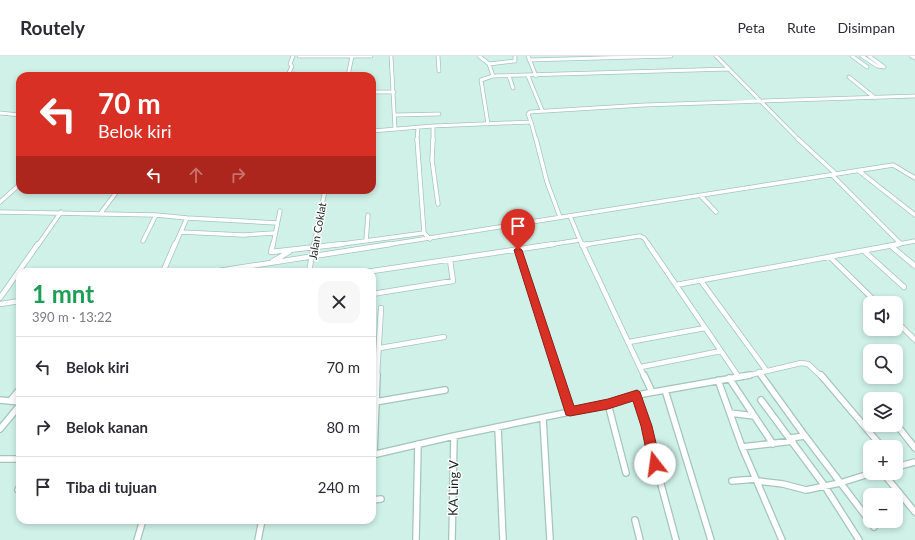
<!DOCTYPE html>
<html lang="id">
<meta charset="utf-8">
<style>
body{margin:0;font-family:Lato,sans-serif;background:#f7f7f7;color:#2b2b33;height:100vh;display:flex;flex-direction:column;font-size:15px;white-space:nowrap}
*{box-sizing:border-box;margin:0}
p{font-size:13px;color:#7c7c81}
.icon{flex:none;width:22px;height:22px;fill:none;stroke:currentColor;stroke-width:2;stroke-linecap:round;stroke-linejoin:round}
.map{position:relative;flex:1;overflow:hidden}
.sheet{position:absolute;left:16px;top:212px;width:360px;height:256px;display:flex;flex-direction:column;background:#fff;border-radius:12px;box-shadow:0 2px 6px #0003}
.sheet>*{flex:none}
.banner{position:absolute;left:16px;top:16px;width:360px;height:122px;border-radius:12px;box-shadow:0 2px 6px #0003;background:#d93025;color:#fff;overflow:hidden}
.tools{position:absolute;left:863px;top:240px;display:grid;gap:8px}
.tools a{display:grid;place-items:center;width:40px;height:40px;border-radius:8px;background:#fff;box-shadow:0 2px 6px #0003;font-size:20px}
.pin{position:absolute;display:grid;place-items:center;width:34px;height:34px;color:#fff;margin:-41px -17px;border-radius:50% 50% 50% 0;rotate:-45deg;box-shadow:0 0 4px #0007}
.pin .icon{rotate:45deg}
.me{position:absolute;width:44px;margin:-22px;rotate:345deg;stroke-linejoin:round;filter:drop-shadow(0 0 3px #0008)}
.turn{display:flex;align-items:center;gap:14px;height:84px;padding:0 16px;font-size:18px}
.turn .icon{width:52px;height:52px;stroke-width:2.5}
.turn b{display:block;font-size:28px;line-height:34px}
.lanes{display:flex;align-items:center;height:38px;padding:0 16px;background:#0003;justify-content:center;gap:20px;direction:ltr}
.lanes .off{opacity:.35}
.round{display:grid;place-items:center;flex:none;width:42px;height:42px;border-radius:12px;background:#f7f7f7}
.head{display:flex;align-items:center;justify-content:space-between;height:68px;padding:0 16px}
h1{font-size:24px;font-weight:700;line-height:30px;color:#1e9e55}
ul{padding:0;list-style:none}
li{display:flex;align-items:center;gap:12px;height:60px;padding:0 16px;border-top:1px solid #e1e1e2}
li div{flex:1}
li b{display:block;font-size:15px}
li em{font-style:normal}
header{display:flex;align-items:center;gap:24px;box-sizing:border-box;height:56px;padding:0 20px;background:#fff;border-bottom:1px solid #e1e1e2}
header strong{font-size:19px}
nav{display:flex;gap:22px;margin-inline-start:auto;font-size:14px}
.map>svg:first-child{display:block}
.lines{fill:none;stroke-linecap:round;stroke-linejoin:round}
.street-far3-casing{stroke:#a4c5bc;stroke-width:4.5}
.street-far2-casing{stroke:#a4c5bc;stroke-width:5}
.street-far1-casing{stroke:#a4c5bc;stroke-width:6}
.street-casing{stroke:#a4c5bc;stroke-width:8}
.street-far3{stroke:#fff;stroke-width:3}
.street-far2{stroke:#fff;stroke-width:3.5}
.street-far1{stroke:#fff;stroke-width:4.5}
.street{stroke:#fff;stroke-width:5.5}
.route{fill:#d93025;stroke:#8d1f18}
.labels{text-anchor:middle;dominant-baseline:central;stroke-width:3;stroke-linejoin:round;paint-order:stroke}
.street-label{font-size:11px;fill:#172420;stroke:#fff}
.near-street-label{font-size:13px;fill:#172420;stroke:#fff}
</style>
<header>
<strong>Routely</strong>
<nav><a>Peta</a><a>Rute</a><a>Disimpan</a></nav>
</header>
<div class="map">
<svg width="915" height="484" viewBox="0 0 915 484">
<rect width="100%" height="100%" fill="#cff1e7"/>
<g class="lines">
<g class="street-far3-casing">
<path id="street-far3" d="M 299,0 L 371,0
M 391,0 L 395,73
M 438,0 L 439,15
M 479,0 L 489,8 L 493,20
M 528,0 L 536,20
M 716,0 L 799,84
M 852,0 L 867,11
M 862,0 L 877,10 L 884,11
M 869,0 L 884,11
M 911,0 L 915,2
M 529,4 L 671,0
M 489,8 L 515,5 L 515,0
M 288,19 L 292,10 L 290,8 L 293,0
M 246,20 L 263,20
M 280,20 L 294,18 L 321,20
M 348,20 L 352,0
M 509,20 L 513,32
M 528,20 L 542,54
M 849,21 L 875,42
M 372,36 L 394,36
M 0,57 L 20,59
M 395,59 L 439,58
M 531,66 L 536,84
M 488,68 L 481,24 L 493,20 L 729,13
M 372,75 L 433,70 L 531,66 L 528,58 L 530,56 L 644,49 L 915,40
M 417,84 L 418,71
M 433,84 L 433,70"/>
</g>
<g class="street-far2-casing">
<path id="street-far2" d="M 417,83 L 424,177
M 433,83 L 432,104 L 438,148
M 536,83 L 547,126 L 560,161
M 798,83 L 836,118
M 859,115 L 915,159
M 832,119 L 900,187
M 701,140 L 716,156
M 0,146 L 20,128
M 0,156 L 156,159 L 187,162 L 175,189
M 100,158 L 118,134
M 570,160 L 582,189
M 187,162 L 277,167
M 181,176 L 243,179 L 274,177
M 143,185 L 156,159
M 366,185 L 368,159
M 38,189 L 61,156
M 273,189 L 280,155
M 314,189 L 325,134
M 335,189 L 424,177 L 430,183
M 385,189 L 893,109 L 915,122
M 547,189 L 580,184
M 583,189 L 640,180 L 644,182 L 649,189
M 894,189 L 915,185"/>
</g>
<g class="street-far1-casing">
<path id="street-far1" d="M 273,188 L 271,196 L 342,188
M 582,188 L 644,320
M 648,188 L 738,320
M 582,189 L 589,188
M 891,190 L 915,210
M 518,194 L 559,320
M 864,195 L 904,231
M 830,201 L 877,247
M 273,205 L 289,196
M 163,216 L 175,188
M 212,216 L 391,188
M 309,216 L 314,188
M 366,216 L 554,188
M 701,225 L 766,314
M 676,229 L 899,188
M 372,238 L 453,225 L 450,204
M 0,242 L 38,188
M 0,248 L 20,245
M 896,265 L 915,284
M 629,286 L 705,272
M 380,292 L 444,281
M 641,311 L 721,295
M 759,316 L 762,320
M 377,320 L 381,252
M 737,320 L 746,320 L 801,307 L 808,308 L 821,320"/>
</g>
<g class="street-casing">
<path id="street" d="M 558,319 L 570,355
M 644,319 L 652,336
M 761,319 L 805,380
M 821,319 L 882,391
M 729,322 L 773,388
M 718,324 L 742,391 L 782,484
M 665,334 L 711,484
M 637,339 L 647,370 L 649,384 L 676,484
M 0,344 L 20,346
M 761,344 L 824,429 L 859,484
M 10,345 L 20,333
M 375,346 L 445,334
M 608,348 L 626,417
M 730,357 L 754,360
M 543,363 L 550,484
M 896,368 L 915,392
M 498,372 L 503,484
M 0,373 L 20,349
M 790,382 L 805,380 L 874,471
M 742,391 L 793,385
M 374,398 L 377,319
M 372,399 L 454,380 L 608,348 L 637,339 L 750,319
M 0,403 L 20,403
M 896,411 L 915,406
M 883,417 L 915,456
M 732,425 L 756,423
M 758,425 L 783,428 L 806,434 L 840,427 L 872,417
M 18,434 L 20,430
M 372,444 L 381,443
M 635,464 L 640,484
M 137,484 L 143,464
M 258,484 L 262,464
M 416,484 L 418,388
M 452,484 L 454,380"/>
</g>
<use href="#street-far3" class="street-far3"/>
<use href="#street-far2" class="street-far2"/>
<use href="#street-far1" class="street-far1"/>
<use href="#street" class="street"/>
</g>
<path class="route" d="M 518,191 L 522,194 L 574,350 L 608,343 L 637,334 L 640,336 L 652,370 L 661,408 L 659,412 L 655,414 L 651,412 L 649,408 L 641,370 L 633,345 L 608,353 L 570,360 L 566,359 L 514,194 Z"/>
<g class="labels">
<g class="street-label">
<text transform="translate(317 175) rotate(-80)">Jalan Coklat</text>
</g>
<g class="near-street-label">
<text transform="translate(453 432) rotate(-89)">KA Ling V</text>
</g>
</g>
</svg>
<div class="tools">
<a><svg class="icon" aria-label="sound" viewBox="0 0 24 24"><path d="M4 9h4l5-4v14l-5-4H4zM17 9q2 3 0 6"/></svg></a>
<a><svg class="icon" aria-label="search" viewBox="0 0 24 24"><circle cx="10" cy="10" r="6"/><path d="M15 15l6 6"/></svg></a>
<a><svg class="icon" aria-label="layers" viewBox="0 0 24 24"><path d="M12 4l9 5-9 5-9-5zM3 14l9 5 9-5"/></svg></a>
<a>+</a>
<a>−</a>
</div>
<div class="pin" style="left:518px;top:194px;background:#d93025"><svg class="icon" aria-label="arrive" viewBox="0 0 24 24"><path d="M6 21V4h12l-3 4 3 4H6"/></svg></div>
<svg class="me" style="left:655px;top:408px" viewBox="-20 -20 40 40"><circle r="19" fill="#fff"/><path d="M0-13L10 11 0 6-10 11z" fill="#d93025"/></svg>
<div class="banner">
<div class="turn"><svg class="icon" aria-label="left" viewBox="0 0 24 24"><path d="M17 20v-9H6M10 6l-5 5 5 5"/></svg><div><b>70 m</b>Belok kiri</div></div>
<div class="lanes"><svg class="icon" aria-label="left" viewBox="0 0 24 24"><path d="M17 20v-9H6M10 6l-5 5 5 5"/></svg><svg class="icon off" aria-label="ahead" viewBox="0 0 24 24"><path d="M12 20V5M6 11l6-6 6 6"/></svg><svg class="icon off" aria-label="right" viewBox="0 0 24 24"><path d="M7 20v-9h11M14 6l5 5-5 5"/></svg></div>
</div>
<section class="sheet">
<div class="head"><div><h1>1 mnt</h1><p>390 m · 13:22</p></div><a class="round"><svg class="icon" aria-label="close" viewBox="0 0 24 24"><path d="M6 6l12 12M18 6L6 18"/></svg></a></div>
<ul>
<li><svg class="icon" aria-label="left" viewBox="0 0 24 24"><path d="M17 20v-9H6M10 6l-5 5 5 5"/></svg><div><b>Belok kiri</b></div><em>70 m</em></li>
<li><svg class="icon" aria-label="right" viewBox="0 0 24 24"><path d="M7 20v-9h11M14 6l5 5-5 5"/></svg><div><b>Belok kanan</b></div><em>80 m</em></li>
<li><svg class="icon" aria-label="arrive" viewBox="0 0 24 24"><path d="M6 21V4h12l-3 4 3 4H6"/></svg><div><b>Tiba di tujuan</b></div><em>240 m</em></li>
</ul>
</section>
</div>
